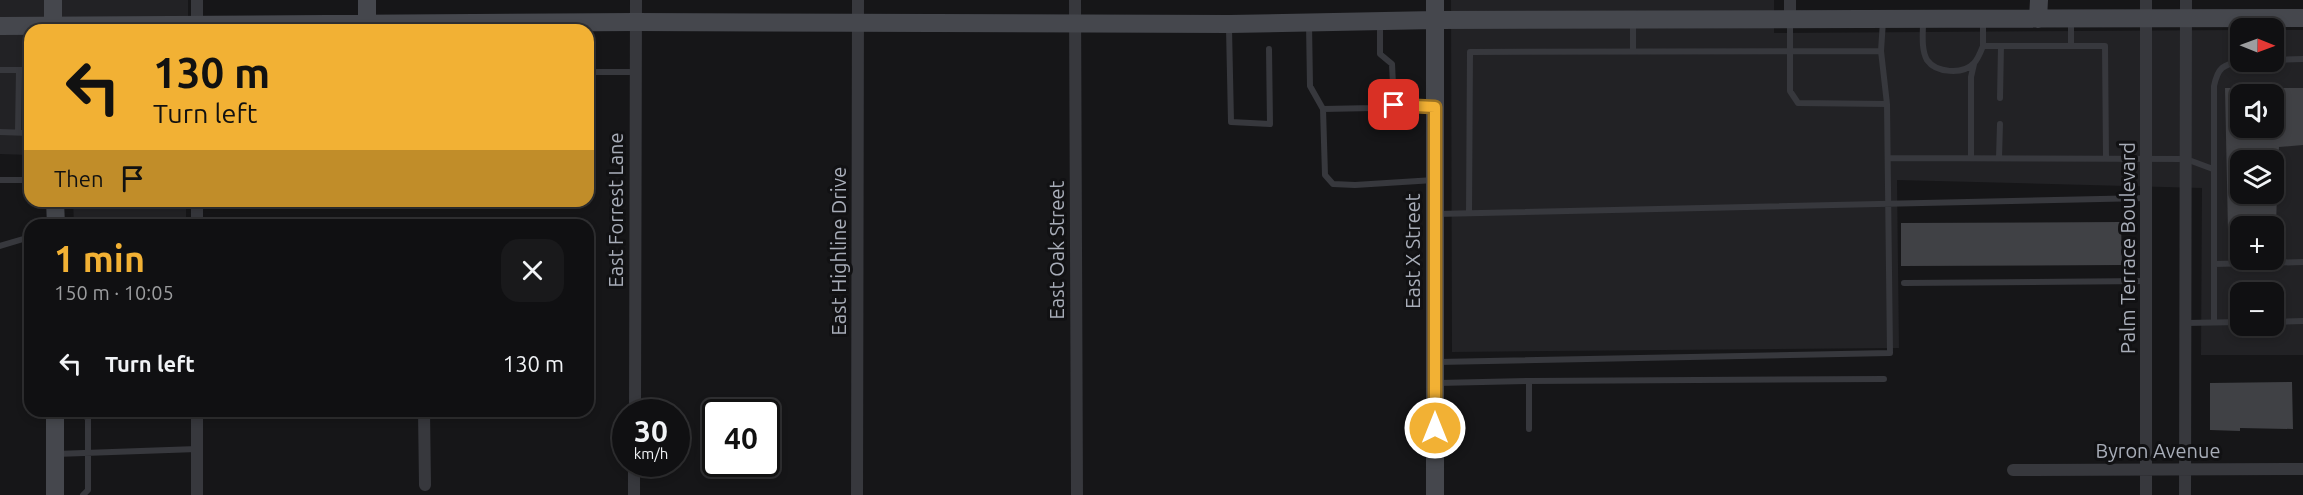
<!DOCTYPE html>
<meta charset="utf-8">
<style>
body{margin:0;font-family:Ubuntu,sans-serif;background:#19191b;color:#f1f3f6;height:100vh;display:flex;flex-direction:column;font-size:22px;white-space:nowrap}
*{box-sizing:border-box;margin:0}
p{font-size:20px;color:#9c9d9f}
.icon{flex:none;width:33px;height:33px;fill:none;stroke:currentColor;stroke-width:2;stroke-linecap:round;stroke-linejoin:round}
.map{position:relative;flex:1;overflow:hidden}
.panel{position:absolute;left:24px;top:219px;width:570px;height:198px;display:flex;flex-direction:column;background:#101012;border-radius:18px;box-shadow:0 3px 9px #0003,0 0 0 2px #303032}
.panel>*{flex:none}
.hud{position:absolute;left:24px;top:24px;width:570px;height:183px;border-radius:18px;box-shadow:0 3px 9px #0003,0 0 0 2px #303032;background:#f2b134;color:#111;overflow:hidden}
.needle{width:39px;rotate:91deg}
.tools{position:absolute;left:2230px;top:18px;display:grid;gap:12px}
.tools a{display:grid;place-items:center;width:54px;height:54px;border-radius:12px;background:#101012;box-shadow:0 3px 9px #0003,0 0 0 2px #303032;font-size:30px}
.speed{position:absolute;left:612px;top:399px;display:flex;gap:12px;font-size:30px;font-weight:700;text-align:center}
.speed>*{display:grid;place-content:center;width:78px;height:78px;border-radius:50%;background:#101012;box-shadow:0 3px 9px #0003,0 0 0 2px #303032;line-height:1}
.speed small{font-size:15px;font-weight:400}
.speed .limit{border:3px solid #111;border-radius:9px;background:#fff;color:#111}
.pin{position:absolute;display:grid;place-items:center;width:51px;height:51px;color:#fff;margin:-26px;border-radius:12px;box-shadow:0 3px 9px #0006}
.me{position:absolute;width:66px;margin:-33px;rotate:0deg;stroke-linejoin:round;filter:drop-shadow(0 0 4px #0008)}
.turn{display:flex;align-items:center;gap:21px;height:126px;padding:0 30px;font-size:27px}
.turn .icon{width:78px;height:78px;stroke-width:2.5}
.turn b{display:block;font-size:42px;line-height:51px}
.then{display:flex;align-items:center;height:57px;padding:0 30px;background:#0003;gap:12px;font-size:22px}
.round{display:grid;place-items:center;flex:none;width:63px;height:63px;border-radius:18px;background:#19191b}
.headline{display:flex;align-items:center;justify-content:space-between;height:102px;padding:0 30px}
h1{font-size:36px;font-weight:600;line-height:45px;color:#f2b134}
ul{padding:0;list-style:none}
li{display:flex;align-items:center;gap:18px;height:84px;padding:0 30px}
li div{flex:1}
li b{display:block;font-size:22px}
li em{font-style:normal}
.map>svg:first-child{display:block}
.built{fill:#222225;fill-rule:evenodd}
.building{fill:#404145}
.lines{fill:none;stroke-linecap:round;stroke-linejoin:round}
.lane{stroke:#37383d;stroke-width:6}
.street{stroke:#37383d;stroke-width:12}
.secondary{stroke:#45474d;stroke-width:18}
.route-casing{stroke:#9d7322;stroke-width:15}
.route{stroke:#f2b134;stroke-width:10}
.labels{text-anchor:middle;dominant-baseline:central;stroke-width:6;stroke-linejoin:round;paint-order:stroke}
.street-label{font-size:20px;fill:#a8adb8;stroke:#111113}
</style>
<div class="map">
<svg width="2303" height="495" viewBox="0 0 2303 495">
<rect width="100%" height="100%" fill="#161618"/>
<path class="built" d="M 0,0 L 188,0 L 188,30 L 30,30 L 30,155 L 0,154 Z
M 1451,0 L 1774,0 L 1774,33 L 2241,30 L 2241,62 L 2274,62 L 2274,30 L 2303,30 L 2303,355 L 2201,355 L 2202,188 L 1897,180 L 1899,348 L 1452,352 ZM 2241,94 L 2274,94 L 2274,128 L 2241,128 ZM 2241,160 L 2274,160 L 2274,194 L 2241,194 ZM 2241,226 L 2274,226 L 2274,260 L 2241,260 ZM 2241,292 L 2274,292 L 2274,326 L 2241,326 Z
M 73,201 L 186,201 L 186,225 L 74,225 Z"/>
<path class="building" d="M 2225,88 L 2241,88 L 2241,128 L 2274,128 L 2274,88 L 2303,88 L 2303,145 L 2279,147 L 2278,160 L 2241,160 L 2241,194 L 2277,194 L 2276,226 L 2241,226 L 2241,231 L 2228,231 Z
M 2121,222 L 2122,265 L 1901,266 L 1901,223 Z
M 2292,382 L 2293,429 L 2240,428 L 2240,431 L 2210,430 L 2210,383 Z"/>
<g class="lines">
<path class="lane" d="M 1983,20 L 1983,46 L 2105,46 L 2106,158
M 1790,21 L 1790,91 L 1798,103 L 1887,104
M 1380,22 L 1380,54 L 1392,64 L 1394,105 L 1433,107
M 1923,22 C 1923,34 1921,49 1927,60 C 1936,73 1963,75 1974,63 C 1978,59 1981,51 1983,46
M 1309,23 L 1310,86 L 1323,109 L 1325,175 L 1333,184 L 1355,185 L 1434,180
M 1229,28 L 1231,122 L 1270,124 L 1269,49
M 2071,46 L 2071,20
M 1633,51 L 1633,22
M 1881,51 L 1883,21
M 2274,60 L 2303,59
M 0,70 L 30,70
M 588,72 L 635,72
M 2000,98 L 2001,46
M 1323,109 L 1374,108 L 1394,105
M 0,132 L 30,133
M 18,132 L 19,70
M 1889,158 L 2186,159 L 2213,169
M 1971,158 L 1971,77 L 1974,64
M 1999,158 L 2000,124
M 0,180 L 30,180
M 1436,214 L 2146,198
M 0,246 L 30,237
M 2214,264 L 2214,86 C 2218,67 2223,65 2241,61
M 1904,283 L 2146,281
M 2214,322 L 2214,264 L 2303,262
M 2274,322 L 2303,321
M 2186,323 L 2241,322
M 1438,362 L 1890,353 L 1887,104 L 1881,51 L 1470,52 L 1469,213
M 1438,383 L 1529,381 L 1884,379
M 56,412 L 79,413 L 88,418 L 88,490 L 83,495
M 1529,429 L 1529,381
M 56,454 L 197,449"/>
<path class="street" d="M 197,0 L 197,30
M 1075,0 L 1077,495
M 1790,0 L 1790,21
M 197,225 L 197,201
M 197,411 L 197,495
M 424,411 L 425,485
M 635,412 L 636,0
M 2013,470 L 2303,469
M 634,495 L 634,464
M 857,495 L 858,0
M 2146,495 L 2146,0
M 2185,495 L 2186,0"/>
<path class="secondary" d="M 53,0 L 53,30
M 2038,19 L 2039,0
M 367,24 L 367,0
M 0,26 L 635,22 L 1229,24 L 1435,20 L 2303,18
M 55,201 L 56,225
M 55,495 L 55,411
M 1435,495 L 1435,0"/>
</g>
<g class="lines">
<g class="route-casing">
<path id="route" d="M 1394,105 L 1435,107 L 1435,428"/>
</g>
<use href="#route" class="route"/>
</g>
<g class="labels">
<g class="street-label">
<text transform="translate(615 210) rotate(-90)">East Forrest Lane</text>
<text transform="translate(2127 248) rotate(-90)">Palm Terrace Boulevard</text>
<text transform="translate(1056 250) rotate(-90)">East Oak Street</text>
<text transform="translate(838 251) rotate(-90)">East Highline Drive</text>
<text transform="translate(1412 251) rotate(-90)">East X Street</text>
<text x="2158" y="450">Byron Avenue</text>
</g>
</g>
</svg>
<div class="tools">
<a><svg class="needle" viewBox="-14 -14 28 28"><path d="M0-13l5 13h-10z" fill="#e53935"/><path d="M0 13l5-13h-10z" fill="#9c9d9f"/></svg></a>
<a><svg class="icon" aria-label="sound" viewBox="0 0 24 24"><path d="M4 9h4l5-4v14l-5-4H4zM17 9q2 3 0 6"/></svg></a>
<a><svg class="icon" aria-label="layers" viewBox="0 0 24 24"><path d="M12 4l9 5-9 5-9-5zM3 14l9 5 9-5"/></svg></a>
<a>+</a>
<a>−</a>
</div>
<div class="speed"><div>30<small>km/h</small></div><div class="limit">40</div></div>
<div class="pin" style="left:1394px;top:105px;background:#d93025"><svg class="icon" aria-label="arrive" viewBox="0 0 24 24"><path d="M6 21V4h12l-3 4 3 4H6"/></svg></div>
<svg class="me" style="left:1435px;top:428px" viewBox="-20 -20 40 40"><circle r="17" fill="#f2b134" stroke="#fff" stroke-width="3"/><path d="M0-11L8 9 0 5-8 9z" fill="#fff"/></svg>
<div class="hud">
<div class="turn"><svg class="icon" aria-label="left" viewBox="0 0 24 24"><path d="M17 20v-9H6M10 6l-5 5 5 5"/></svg><div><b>130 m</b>Turn left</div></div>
<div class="then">Then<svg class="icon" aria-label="arrive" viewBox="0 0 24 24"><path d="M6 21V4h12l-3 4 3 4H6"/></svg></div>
</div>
<section class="panel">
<div class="headline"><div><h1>1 min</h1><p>150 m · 10:05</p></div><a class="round"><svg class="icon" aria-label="close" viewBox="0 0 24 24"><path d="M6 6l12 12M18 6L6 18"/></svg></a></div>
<ul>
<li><svg class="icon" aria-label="left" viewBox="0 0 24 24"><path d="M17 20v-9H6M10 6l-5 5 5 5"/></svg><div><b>Turn left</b></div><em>130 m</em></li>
</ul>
</section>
</div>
